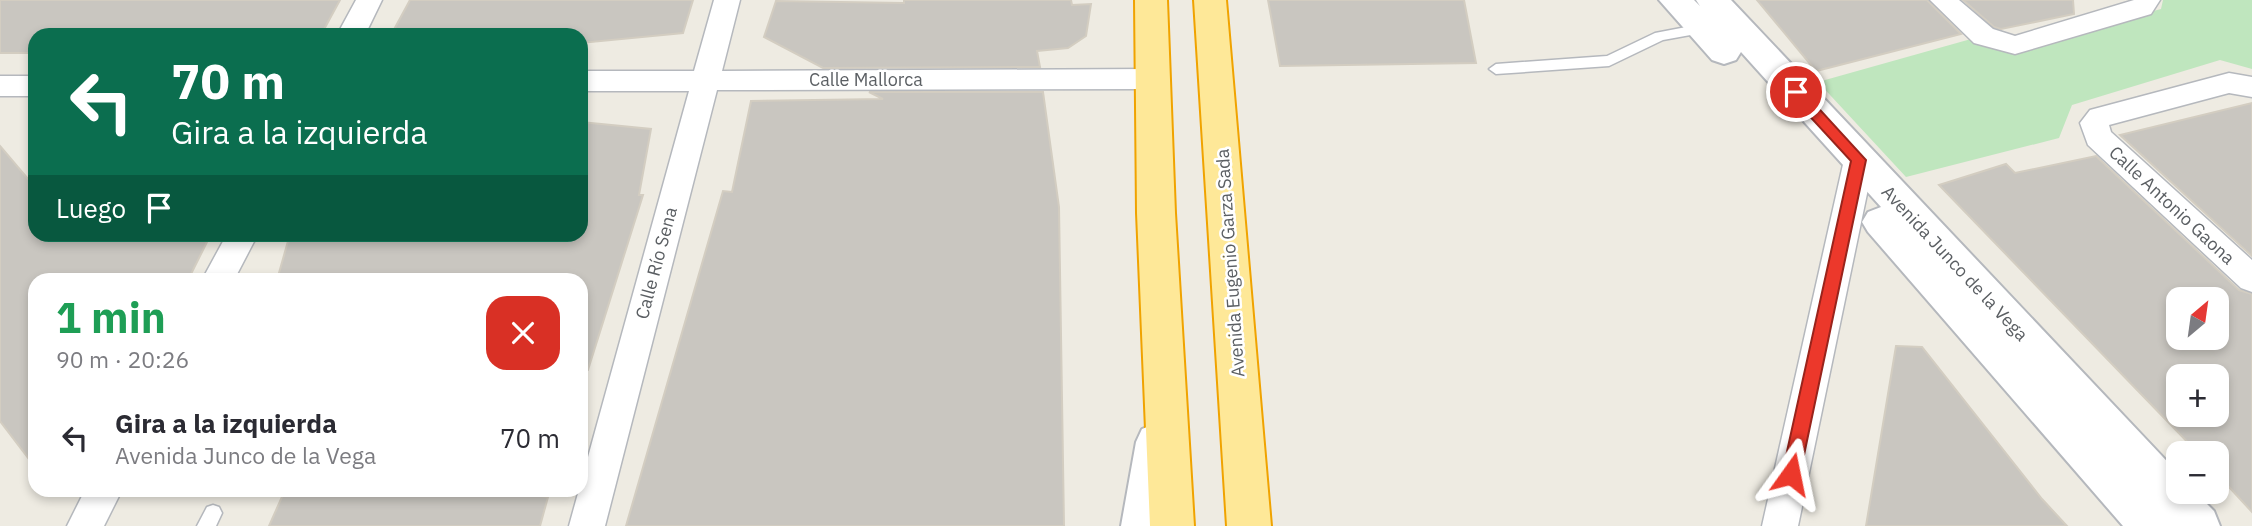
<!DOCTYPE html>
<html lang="es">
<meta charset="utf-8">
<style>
body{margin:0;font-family:"IBM Plex Sans",sans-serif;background:#f7f7f7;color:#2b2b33;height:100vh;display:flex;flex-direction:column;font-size:26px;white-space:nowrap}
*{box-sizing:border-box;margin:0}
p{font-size:23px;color:#7c7c81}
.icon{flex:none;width:38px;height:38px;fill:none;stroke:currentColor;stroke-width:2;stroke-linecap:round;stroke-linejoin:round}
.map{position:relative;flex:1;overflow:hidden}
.panel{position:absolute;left:28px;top:273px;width:560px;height:224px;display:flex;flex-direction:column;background:#fff;border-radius:21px;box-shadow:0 4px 10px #0003}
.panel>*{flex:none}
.guide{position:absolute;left:28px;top:28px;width:560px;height:214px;border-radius:21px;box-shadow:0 4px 10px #0003;background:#0b6e4f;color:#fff;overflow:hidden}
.needle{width:46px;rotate:29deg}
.buttons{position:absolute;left:2166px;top:287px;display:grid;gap:14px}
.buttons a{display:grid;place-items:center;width:63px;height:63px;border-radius:14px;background:#fff;box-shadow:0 4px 10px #0003;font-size:35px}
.pin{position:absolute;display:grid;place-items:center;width:60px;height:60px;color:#fff;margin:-30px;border:4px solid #fff;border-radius:50%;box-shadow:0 2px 7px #0007}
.me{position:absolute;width:77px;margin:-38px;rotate:12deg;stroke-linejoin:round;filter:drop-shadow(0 0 5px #0008)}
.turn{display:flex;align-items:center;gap:24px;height:147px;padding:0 28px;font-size:32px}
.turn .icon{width:91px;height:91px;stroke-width:2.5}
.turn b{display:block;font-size:49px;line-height:60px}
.then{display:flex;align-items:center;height:66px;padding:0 28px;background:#0003;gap:14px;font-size:26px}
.round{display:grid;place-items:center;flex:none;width:74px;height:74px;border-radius:21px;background:#f7f7f7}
.summary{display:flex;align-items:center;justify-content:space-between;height:119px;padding:0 28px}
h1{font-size:42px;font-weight:700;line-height:52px;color:#1e9e55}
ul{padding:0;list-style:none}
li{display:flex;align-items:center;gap:21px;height:91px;padding:0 28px}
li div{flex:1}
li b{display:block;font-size:26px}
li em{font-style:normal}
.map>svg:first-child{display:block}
.green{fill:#bfe6be}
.building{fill:#c9c6c0;stroke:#d3cdc1;stroke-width:2;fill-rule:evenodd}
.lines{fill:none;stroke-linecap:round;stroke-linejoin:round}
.service-casing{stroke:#b5b8bd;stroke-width:3}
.minor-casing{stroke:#b5b8bd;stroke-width:3}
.tertiary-casing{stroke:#b5b8bd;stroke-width:4}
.trunk-casing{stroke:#f0a300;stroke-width:4}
.service{fill:#fff;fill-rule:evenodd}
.minor{fill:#fff;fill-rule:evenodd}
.tertiary{fill:#fff;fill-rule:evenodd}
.trunk{fill:#fee898;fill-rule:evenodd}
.route{fill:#ec382b;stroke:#99241c;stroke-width:2}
.labels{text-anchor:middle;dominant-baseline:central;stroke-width:5;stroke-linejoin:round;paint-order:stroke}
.street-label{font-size:18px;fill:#5b5f63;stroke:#fff}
</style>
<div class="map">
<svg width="2252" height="526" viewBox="0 0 2252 526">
<rect width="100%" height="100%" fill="#eeebe2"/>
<path class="green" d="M 2163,0 L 2252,0 L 2252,69 L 2220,60 L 2072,105 L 2059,138 L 1906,177 L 1818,82 L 1971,39 L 2006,50 L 2161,9 Z"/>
<path class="building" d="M 0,0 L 340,0 L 321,35 L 35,35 L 35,53 L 0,53 Z
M 410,0 L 693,0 L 683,33 L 581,43 L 581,35 L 391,35 Z
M 904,0 L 1071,0 L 1072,5 L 1091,4 L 1086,36 L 1068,48 L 1037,51 L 1040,67 L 823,68 L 764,37 L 776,1 L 904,3 Z
M 1268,0 L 1464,0 L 1476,63 L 1280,66 Z
M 1757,0 L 1927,0 L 1961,34 L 1816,71 Z
M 1963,0 L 2073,0 L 2074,14 L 2001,29 L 1994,27 Z
M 869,92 L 1043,92 L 1059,207 L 1064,526 L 626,526 L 723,191 L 732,192 L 751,101 L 883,99 Z
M 2252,103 L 2252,256 L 2120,135 Z
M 581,122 L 651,129 L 639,195 L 643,195 L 588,370 L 581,369 L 581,280 L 277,280 L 290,234 L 581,234 Z
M 0,146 L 35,187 L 35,234 L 211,234 L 188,280 L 35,280 L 35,467 L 0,421 Z
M 2096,156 L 2239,290 L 2252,294 L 2252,512 L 2217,474 L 2217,453 L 2198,453 L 1939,185 L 2006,164 L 2015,173 ZM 2179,299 L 2217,299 L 2217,338 L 2179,338 ZM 2179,376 L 2217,376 L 2217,415 L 2179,415 Z
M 1896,346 L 1922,347 L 2042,499 L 2067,526 L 1866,526 Z
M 285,490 L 488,490 L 548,497 L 540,526 L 269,526 Z"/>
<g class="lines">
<g class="service-casing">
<path id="service" d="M 1702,24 L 1709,29 L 1707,32 L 1663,40 L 1609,66 L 1496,74 L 1489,69 L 1496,64 L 1607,56 L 1655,33 Z
M 213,505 L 219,507 L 222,513 L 216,526 L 197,526 L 207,507 Z"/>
</g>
<g class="minor-casing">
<path id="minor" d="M 356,0 L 382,0 L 365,35 L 337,35 Z
M 714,0 L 740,0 L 722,71 L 1151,69 L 1161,72 L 1165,79 L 1161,86 L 1151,89 L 717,90 L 605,526 L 569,526 L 689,91 L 581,91 L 581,71 L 694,71 Z
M 1930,0 L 1959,0 L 1993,29 L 2015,36 L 2134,0 L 2160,0 L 2151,14 L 2015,54 L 1974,43 Z
M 2229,73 L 2252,77 L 2252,97 L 2229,93 L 2109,125 L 2111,132 L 2252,260 L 2252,292 L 2241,288 L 2088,145 L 2080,123 L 2090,110 Z
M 0,76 L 35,76 L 35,96 L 0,96 Z
M 1859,149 L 1869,152 L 1874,160 L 1798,526 L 1762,526 L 1844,160 L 1849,152 Z
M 227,234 L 258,234 L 234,280 L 202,280 Z
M 85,490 L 122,490 L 104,526 L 67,526 Z"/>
</g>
<g class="tertiary-casing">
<path id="tertiary" d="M 1659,0 L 1694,0 L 1700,6 L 1696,0 L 1731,0 L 2179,474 L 2179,492 L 2195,492 L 2214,511 L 2220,526 L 2123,526 L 1868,232 L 1862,222 L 1868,212 L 1881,207 L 1741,52 L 1736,60 L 1724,64 L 1712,60 Z
M 1157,423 L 1172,429 L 1178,442 L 1165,526 L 1121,526 L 1136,442 L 1142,429 Z"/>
</g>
<g class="trunk-casing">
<path id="trunk" d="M 1135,0 L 1167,0 L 1175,213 L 1194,526 L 1150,526 L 1137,213 Z
M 1194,0 L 1226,0 L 1271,526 L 1227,526 Z"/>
</g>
<use href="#service" class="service"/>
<use href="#minor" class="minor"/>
<use href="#tertiary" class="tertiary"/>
<use href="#trunk" class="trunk"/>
</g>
<path class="route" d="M 1796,87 L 1801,89 L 1866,160 L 1800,474 L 1798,480 L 1791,482 L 1785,480 L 1782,474 L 1851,161 L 1791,96 L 1789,92 Z"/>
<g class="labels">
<g class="street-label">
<text x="866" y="79">Calle Mallorca</text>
<text transform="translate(2172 205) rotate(43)">Calle Antonio Gaona</text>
<text transform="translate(656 263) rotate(-75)">Calle Río Sena</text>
<text transform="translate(1230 263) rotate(-94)">Avenida Eugenio Garza Sada</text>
<text transform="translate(1955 263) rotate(47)">Avenida Junco de la Vega</text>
</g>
</g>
</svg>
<div class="buttons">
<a><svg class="needle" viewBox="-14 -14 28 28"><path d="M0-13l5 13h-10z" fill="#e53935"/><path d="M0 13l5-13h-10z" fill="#7c7c81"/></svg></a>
<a>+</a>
<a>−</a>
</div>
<div class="pin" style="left:1796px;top:92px;background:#d93025"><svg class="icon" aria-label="arrive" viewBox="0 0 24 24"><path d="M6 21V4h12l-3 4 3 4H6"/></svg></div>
<svg class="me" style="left:1791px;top:474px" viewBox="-20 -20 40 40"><path d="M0-17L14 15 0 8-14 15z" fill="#ec382b" stroke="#fff" stroke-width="4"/></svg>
<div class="guide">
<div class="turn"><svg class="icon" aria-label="left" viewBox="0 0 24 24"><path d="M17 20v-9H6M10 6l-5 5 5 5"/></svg><div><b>70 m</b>Gira a la izquierda</div></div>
<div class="then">Luego<svg class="icon" aria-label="arrive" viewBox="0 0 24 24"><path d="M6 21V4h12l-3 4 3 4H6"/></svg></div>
</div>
<section class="panel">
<div class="summary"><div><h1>1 min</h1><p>90 m · 20:26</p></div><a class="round" style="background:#d93025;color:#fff"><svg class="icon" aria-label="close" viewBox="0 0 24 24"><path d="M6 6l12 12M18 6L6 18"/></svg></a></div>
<ul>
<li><svg class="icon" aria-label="left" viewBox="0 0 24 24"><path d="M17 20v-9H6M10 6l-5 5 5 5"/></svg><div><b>Gira a la izquierda</b><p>Avenida Junco de la Vega</p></div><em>70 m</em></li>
</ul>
</section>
</div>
